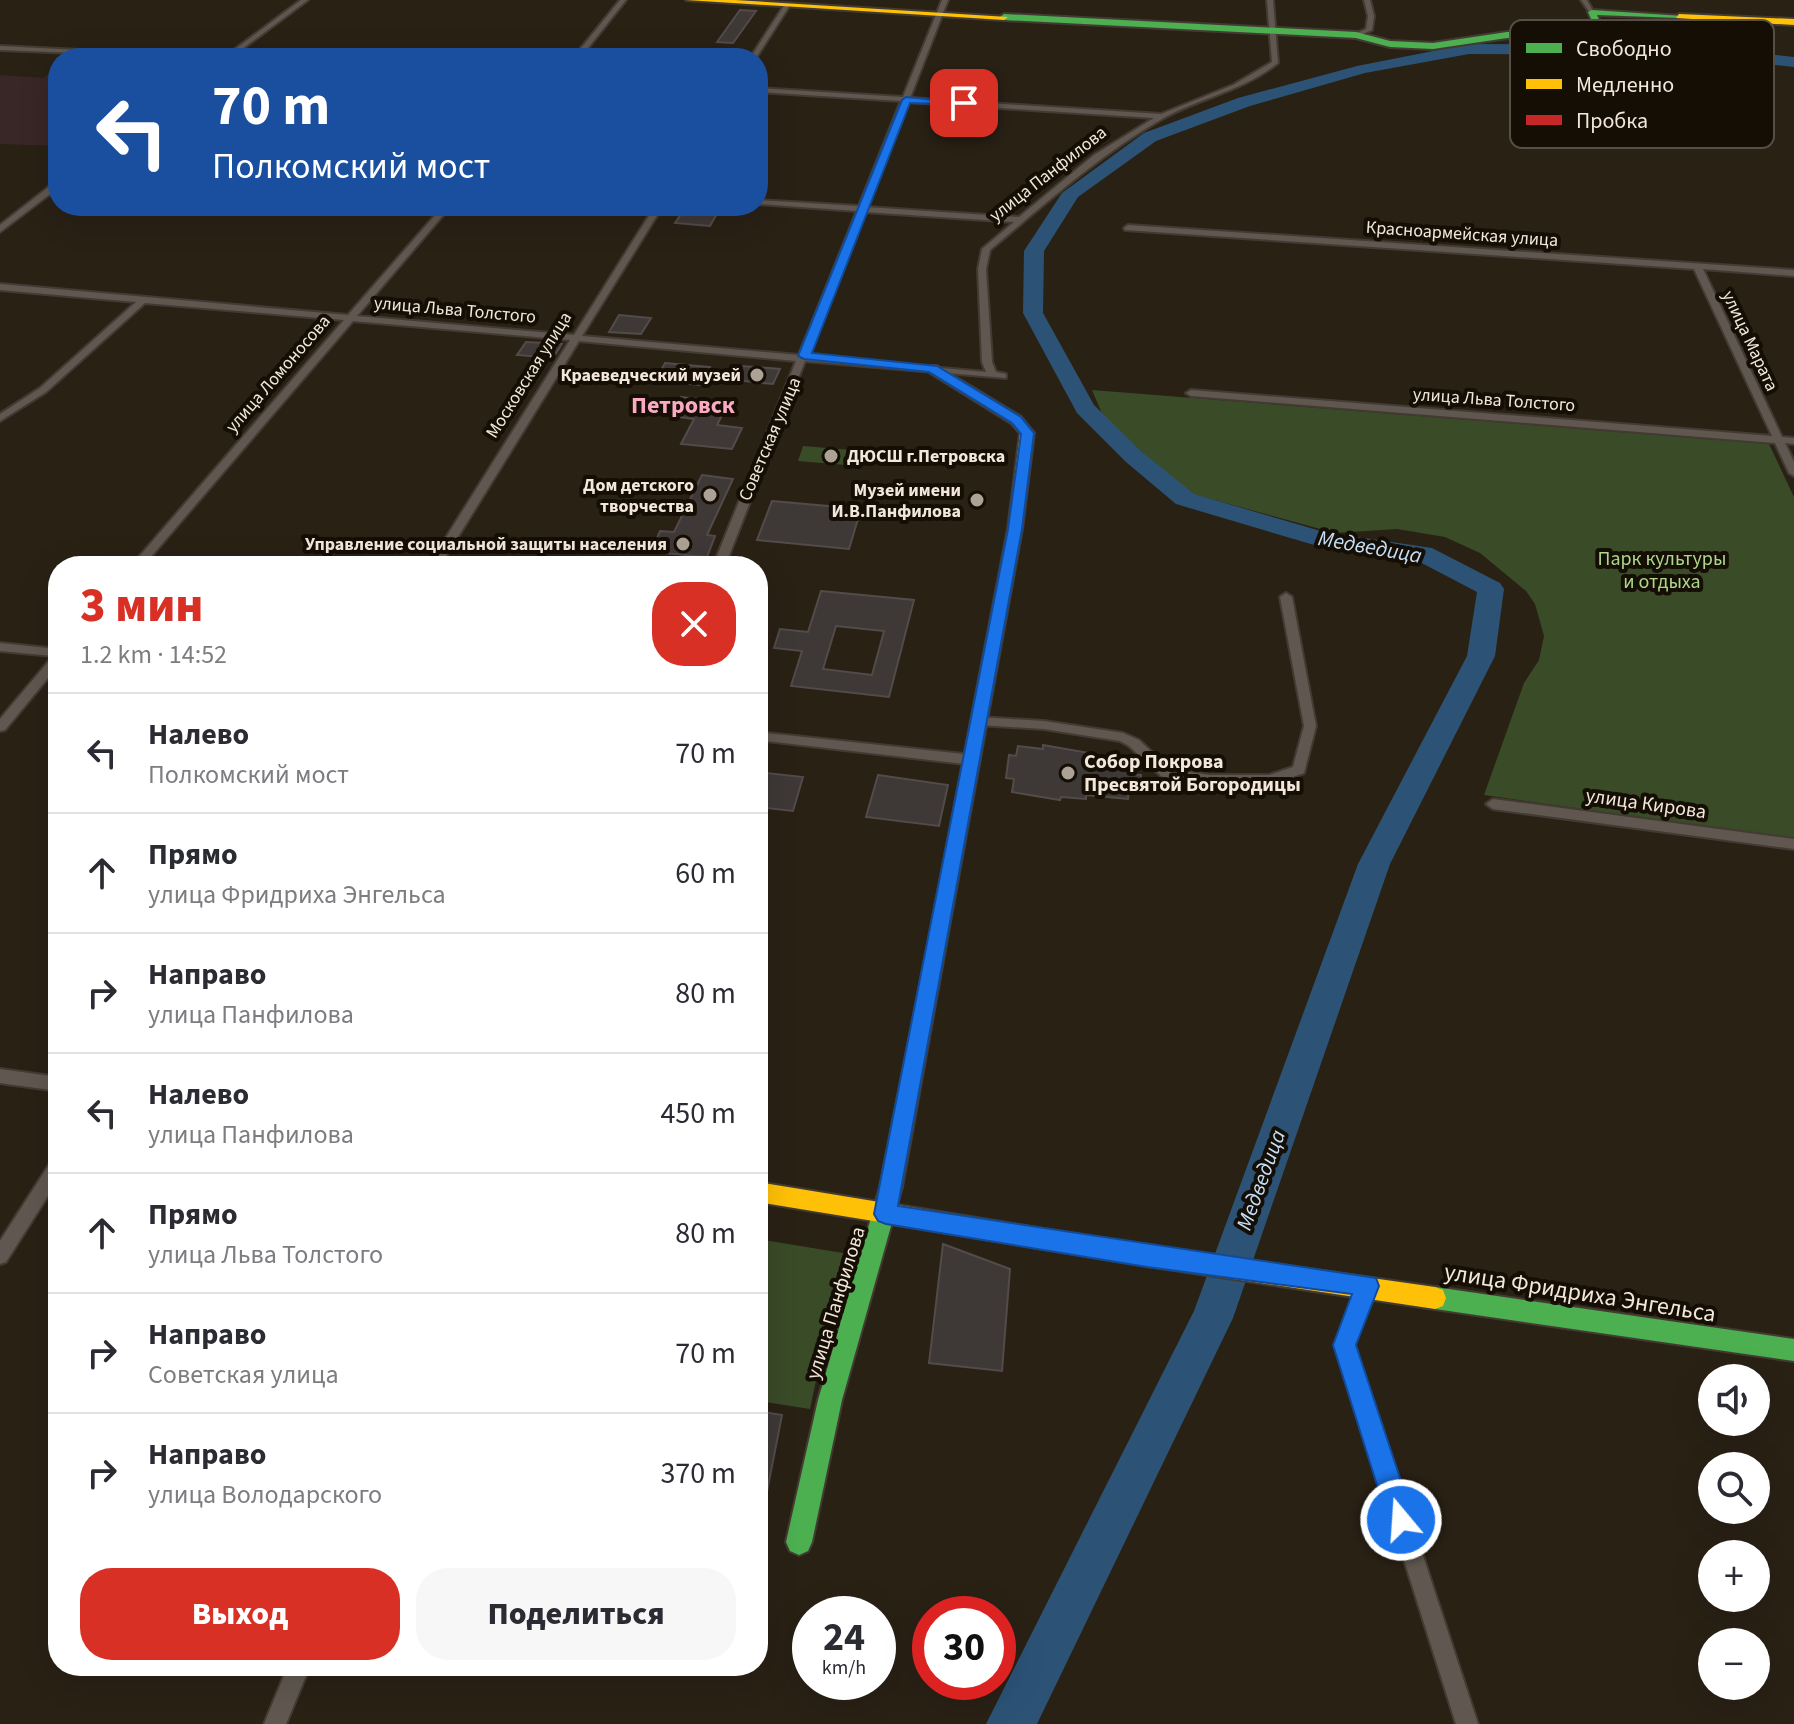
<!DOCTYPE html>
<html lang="ru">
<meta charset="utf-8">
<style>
body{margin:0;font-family:"Source Sans 3",sans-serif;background:#f7f7f7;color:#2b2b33;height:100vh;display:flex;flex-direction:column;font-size:30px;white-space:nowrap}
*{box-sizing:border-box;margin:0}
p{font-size:26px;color:#7c7c81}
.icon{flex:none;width:44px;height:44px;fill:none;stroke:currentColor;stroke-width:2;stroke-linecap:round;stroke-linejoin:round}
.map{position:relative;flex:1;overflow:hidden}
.side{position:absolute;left:48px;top:556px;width:720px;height:1120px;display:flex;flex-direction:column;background:#fff;border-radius:32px;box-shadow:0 8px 32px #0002}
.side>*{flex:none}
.top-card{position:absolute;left:48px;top:48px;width:720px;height:168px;border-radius:32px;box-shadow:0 8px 32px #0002;background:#1a4fa0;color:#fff;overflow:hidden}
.tools{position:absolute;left:1698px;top:1364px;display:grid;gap:16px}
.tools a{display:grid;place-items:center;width:72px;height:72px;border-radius:50%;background:#fff;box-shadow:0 8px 32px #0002;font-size:40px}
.speed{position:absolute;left:792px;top:1596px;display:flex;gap:16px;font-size:40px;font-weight:700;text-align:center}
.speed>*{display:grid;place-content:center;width:104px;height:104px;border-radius:50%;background:#fff;box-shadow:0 8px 32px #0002;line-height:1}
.speed small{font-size:20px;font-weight:400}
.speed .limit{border:12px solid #d22;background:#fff;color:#111}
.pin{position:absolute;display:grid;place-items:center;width:68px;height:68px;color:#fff;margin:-34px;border-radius:16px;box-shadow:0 4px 12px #0006}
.me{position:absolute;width:88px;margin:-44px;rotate:342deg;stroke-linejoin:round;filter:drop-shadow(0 0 6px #0008)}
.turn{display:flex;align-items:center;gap:28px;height:168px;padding:0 32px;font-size:36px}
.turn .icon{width:104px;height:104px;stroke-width:2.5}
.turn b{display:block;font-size:56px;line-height:68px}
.round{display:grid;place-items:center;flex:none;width:84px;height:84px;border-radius:32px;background:#f7f7f7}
.overview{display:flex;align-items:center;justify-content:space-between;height:136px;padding:0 32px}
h1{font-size:48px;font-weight:800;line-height:60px;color:#d93025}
.primary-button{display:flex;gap:16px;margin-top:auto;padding:16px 32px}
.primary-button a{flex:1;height:92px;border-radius:32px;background:#d93025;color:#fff;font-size:32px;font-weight:800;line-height:92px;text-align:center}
.primary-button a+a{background:#f7f7f7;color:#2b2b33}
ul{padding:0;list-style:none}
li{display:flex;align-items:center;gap:24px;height:120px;padding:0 32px;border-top:2px solid #e1e1e2}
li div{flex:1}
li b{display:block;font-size:30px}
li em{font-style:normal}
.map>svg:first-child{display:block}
.commercial{fill:#392626}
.green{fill:#3a4b28}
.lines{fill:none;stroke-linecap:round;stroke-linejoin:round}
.river{fill:#2c5376;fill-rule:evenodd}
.building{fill:#3e3837;stroke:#524b4a;stroke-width:2;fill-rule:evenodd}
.street-casing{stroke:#433b33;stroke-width:4}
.fast-casing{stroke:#433b33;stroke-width:4}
.slow-casing{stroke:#433b33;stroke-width:4}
.jam-casing{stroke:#433b33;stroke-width:4}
.street{fill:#605850;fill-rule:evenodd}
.fast{fill:#4caf50;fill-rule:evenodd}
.slow{fill:#ffc107;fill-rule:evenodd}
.jam{fill:#c62828;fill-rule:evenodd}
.route{fill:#1a73e8;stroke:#114b97;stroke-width:2}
.poi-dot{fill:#aca295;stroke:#150e05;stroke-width:3}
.labels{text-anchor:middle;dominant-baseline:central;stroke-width:8;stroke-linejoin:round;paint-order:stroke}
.far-street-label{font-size:18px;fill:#f2e7da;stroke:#150e05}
.far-poi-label{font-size:18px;font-weight:bold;fill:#f2e7da;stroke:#150e05;text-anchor:end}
.park-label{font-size:20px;fill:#add78a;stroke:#150e05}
.poi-label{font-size:20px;font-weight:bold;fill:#f2e7da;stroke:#150e05;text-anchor:start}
.street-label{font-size:20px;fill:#f2e7da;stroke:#150e05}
.water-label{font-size:22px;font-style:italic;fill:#c5dff8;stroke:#150e05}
.far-district-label{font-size:24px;font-weight:bold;fill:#fbaac4;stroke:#150e05}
.near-street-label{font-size:24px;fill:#f2e7da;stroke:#150e05}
.key{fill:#150e05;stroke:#574f45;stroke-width:2}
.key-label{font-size:22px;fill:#f2e7da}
</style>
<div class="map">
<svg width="1794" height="1724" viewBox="0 0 1794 1724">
<rect width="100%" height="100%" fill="#2a2115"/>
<path class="commercial" d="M 58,68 L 58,146 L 0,144 L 0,75 L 43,78 Z"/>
<path class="green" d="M 1092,390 L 1769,444 L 1794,497 L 1794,839 L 1484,795 L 1524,683 L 1539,660 L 1544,636 L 1535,604 L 1526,591 L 1480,553 L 1445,537 L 1397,529 L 1335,533 L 1185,492 L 1103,416 Z
M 803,446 L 863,451 L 858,466 L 798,461 Z
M 758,1239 L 843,1253 L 810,1409 L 758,1401 Z"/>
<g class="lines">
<path class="river" d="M 1469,44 L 1686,45 L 1794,57 L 1794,67 L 1686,55 L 1469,54 L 1365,73 L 1250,106 L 1156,141 L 1078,197 L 1044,251 L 1043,313 L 1094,405 L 1142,452 L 1194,494 L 1324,532 L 1432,548 L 1500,583 L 1504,589 L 1495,656 L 1390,864 L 1233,1318 L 1037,1724 L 986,1724 L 1194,1311 L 1358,864 L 1467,656 L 1477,592 L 1416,560 L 1321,547 L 1176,504 L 1126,462 L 1077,413 L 1023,313 L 1024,251 L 1062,193 L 1144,133 L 1238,98 L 1357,66 Z"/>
</g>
<path class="building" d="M 740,10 L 756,11 L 733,43 L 717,42 Z
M 684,210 L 718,212 L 710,226 L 675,223 Z
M 619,315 L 651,318 L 641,334 L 609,332 Z
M 526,342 L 562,344 L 553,358 L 517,355 Z
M 665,363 L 710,367 L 701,385 L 655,381 Z
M 741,366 L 780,369 L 773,384 L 734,380 Z
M 681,397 L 729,402 L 717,425 L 742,428 L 732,449 L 681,444 L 694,419 L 671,416 Z
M 702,475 L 733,479 L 707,535 L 715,536 L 707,557 L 651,552 L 660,531 L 674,532 Z
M 772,501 L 861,509 L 849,549 L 757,540 Z
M 821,591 L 914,600 L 889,697 L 791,686 L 802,651 L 774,648 L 780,629 L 808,632 ZM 836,626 L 884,631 L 872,675 L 823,669 Z
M 1043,745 L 1089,753 L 1088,758 L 1130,762 L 1129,774 L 1141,775 L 1141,790 L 1129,789 L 1128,799 L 1086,795 L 1086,799 L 1061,797 L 1060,800 L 1012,792 L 1014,779 L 1006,778 L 1009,755 L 1016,756 L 1018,746 L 1043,749 Z
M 758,772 L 803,777 L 793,811 L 758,807 Z
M 878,775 L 948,785 L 939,826 L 866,817 Z
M 943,1244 L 1010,1269 L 1002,1371 L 929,1363 Z
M 758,1411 L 782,1415 L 765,1502 L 758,1501 Z"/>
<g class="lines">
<g class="street-casing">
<path id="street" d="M 301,0 L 308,0 L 230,58 L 223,58 Z
M 620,0 L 626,0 L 580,58 L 573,58 Z
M 942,0 L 948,0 L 910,98 L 1161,114 L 1233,85 L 1272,62 L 1267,0 L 1273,0 L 1278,63 C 1242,92 1201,97 1162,119 C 1099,155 1045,204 990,250 L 986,269 L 992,362 L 996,372 L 1006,374 L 1006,378 L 805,361 L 725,566 L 713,566 L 796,361 L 579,341 L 440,566 L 428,566 L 570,340 L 353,321 L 143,566 L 131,566 L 344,320 L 145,303 L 46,392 L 0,421 L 0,414 L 40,388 L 136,302 L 0,290 L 0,284 L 348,315 L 443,206 L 451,206 L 357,316 L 574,335 L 655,206 L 663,206 L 582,336 L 799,355 L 857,211 L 758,204 L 758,200 L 859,206 L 901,101 L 758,92 L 758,88 L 903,97 ZM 908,102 L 1154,118 L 1094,155 L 1019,217 L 866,207 ZM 865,212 L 1014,222 L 982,249 L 978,269 L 982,362 L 986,372 L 808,356 Z
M 1364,0 L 1370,0 L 1374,16 L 1372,30 L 1356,37 L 1354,34 L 1366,29 L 1368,16 Z
M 1581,0 L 1587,0 L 1594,13 L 1590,13 Z
M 785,4 L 790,5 L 756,58 L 750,58 Z
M 0,46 L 197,56 L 200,58 L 0,50 Z
M 55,182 L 58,182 L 58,188 L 0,232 L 0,225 Z
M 1128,225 L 1794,270 L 1794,276 L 1703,269 L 1782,437 L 1794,438 L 1794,444 L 1785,443 L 1794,462 L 1794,476 L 1789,473 L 1775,443 L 1191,396 L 1186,393 L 1191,390 L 1772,436 L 1694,269 L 1125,230 L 1124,228 Z
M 1286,593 L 1292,597 L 1316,726 L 1304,773 L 1270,785 L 1210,785 L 1166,778 L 1161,776 L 1129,746 L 1120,741 L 1044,729 L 979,725 L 973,721 L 979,717 L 1044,721 L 1123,733 L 1139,740 L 1170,769 L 1210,775 L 1269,775 L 1293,767 L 1304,726 L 1280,597 Z
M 0,643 L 58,649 L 58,666 L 5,730 L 0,731 L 0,719 L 53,656 L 0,651 Z
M 758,732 L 973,755 L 980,760 L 973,765 L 758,740 Z
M 1493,799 L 1794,839 L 1794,849 L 1493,809 L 1486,804 Z
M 0,1069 L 58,1077 L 58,1091 L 0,1083 Z
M 58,1158 L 58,1180 L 6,1262 L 0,1264 L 0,1241 L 52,1160 Z
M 1367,1278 L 1373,1280 L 1376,1286 L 1354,1345 L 1478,1724 L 1456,1724 L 1336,1345 L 1361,1280 Z
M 288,1666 L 310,1666 L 286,1724 L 264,1724 Z"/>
</g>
<g class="fast-casing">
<path id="fast" d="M 1592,10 L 1683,16 L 1679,18 L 1597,15 L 1604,31 L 1594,39 L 1507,38 L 1433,49 L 1390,47 L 1356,38 L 1004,20 L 1000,17 L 1004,14 L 1356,32 L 1390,41 L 1433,43 L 1507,32 L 1592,33 L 1596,30 L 1588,12 Z
M 891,1177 L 899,1180 L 902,1187 L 842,1400 L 812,1542 L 808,1551 L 799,1555 L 790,1551 L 786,1542 L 818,1400 L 880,1187 L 883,1180 Z
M 1435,1287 L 1794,1339 L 1794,1361 L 1435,1309 L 1427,1306 L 1424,1298 L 1427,1290 Z"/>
</g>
<g class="slow-casing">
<path id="slow" d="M 686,0 L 735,0 L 1008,17 L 1004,20 Z
M 1679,14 L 1794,19 L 1794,25 L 1676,18 Z
M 929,366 L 937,366 L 1021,417 L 1034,433 L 1022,529 L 946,944 L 944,949 L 930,949 L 928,944 L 1008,529 L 1020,433 L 1011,423 L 929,372 Z
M 758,1182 L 1147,1246 L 1435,1287 L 1443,1290 L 1446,1298 L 1443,1306 L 1435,1309 L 1147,1266 L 758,1202 Z"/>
</g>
<g class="jam-casing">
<path id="jam" d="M 937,937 L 944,939 L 946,944 L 902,1187 L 899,1194 L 891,1197 L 883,1194 L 880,1187 L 928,944 L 930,939 Z"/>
</g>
<use href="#street" class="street"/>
<use href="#fast" class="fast"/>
<use href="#slow" class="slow"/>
<use href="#jam" class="jam"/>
</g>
<path class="route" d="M 906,97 L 969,103 L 964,105 L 910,103 L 812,353 L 937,366 L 1021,417 L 1034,433 L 1022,529 L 898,1206 L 1376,1278 L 1379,1286 L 1356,1345 L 1414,1520 L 1411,1529 L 1401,1533 L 1392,1529 L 1388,1520 L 1333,1345 L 1352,1294 L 1147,1267 L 886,1224 L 878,1221 L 874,1214 L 1008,529 L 1021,434 L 1012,423 L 929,372 L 804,359 L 798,356 L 902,100 Z"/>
<g class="poi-dot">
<circle cx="757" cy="375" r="8"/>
<circle cx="831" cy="456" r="8"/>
<circle cx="710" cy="495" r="8"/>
<circle cx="977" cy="500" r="8"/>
<circle cx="683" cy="544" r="8"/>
<circle cx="1068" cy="773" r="8"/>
</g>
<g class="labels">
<g class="far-street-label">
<text transform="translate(1048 174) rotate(-38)">улица Панфилова</text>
<text transform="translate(1462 234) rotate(4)">Красноармейская улица</text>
<text transform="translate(455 310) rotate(5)">улица Льва Толстого</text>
<text transform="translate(1750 341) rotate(65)">улица Марата</text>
<text transform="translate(278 374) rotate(-49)">улица Ломоносова</text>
<text transform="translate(529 375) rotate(-58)">Московская улица</text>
<text transform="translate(1494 400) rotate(4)">улица Льва Толстого</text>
<text transform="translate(770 439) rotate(-67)">Советская улица</text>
</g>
<g class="far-poi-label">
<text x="741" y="375">Краеведческий музей</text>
<text x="847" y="456" text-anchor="start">ДЮСШ г.Петровска</text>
<text x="694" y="485">Дом детского<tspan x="694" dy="21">творчества</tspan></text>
<text x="961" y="490">Музей имени<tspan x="961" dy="21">И.В.Панфилова</tspan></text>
<text x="667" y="544">Управление социальной защиты населения</text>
</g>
<g class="park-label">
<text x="1662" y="559">Парк культуры<tspan x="1662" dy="23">и отдыха</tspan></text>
</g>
<g class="poi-label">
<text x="1084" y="762">Собор Покрова<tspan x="1084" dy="23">Пресвятой Богородицы</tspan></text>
</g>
<g class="street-label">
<text transform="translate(1646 804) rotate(8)">улица Кирова</text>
<text transform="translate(836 1303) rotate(-73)">улица Панфилова</text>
</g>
<g class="water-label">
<text transform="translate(1370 547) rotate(10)">Медведица</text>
<text transform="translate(1261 1180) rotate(-70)">Медведица</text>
</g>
<g class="far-district-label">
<text x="683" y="405">Петровск</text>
</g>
<g class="near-street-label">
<text transform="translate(1580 1293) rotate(9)">улица Фридриха Энгельса</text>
</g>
</g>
<rect x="1510" y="20" width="264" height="128" rx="12" class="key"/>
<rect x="1526" y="43" width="36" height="10" fill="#4caf50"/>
<rect x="1526" y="79" width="36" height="10" fill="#ffc107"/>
<rect x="1526" y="115" width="36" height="10" fill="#c62828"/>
<g class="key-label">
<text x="1576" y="56">Свободно</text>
<text x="1576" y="92">Медленно</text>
<text x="1576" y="128">Пробка</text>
</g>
</svg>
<div class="tools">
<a><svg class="icon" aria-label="sound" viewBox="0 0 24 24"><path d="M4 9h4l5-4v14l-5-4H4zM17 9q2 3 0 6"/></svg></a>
<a><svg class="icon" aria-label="search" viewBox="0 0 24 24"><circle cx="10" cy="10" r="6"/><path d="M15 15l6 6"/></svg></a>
<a>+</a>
<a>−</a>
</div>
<div class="speed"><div>24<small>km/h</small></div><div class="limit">30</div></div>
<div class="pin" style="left:964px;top:103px;background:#d93025"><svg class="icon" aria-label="arrive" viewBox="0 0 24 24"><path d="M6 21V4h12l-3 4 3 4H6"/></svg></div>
<svg class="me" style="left:1401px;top:1520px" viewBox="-20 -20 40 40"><circle r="17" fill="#1a73e8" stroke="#fff" stroke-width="3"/><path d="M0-11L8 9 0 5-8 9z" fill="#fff"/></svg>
<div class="top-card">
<div class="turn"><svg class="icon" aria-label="left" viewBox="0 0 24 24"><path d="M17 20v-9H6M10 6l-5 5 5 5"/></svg><div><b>70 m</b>Полкомский мост</div></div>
</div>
<section class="side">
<div class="overview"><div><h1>3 мин</h1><p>1.2 km · 14:52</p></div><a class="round" style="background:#d93025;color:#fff"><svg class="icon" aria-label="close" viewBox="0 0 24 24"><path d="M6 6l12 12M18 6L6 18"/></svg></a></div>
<ul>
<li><svg class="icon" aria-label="left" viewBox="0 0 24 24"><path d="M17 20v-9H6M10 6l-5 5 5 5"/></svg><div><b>Налево</b><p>Полкомский мост</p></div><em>70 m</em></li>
<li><svg class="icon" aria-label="ahead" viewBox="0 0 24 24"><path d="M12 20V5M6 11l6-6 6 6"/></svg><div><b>Прямо</b><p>улица Фридриха Энгельса</p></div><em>60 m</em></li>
<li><svg class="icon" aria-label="right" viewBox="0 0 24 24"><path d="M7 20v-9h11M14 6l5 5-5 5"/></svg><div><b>Направо</b><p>улица Панфилова</p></div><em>80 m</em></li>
<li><svg class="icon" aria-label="left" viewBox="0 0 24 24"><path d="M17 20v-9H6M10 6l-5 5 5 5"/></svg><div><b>Налево</b><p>улица Панфилова</p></div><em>450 m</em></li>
<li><svg class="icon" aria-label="ahead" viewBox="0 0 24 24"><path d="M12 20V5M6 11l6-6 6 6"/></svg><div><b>Прямо</b><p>улица Льва Толстого</p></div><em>80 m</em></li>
<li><svg class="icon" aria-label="right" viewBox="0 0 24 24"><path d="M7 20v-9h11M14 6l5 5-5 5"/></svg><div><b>Направо</b><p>Советская улица</p></div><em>70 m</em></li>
<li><svg class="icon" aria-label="right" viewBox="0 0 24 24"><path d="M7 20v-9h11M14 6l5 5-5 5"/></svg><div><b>Направо</b><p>улица Володарского</p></div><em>370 m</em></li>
</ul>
<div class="primary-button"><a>Выход</a><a>Поделиться</a></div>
</section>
</div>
